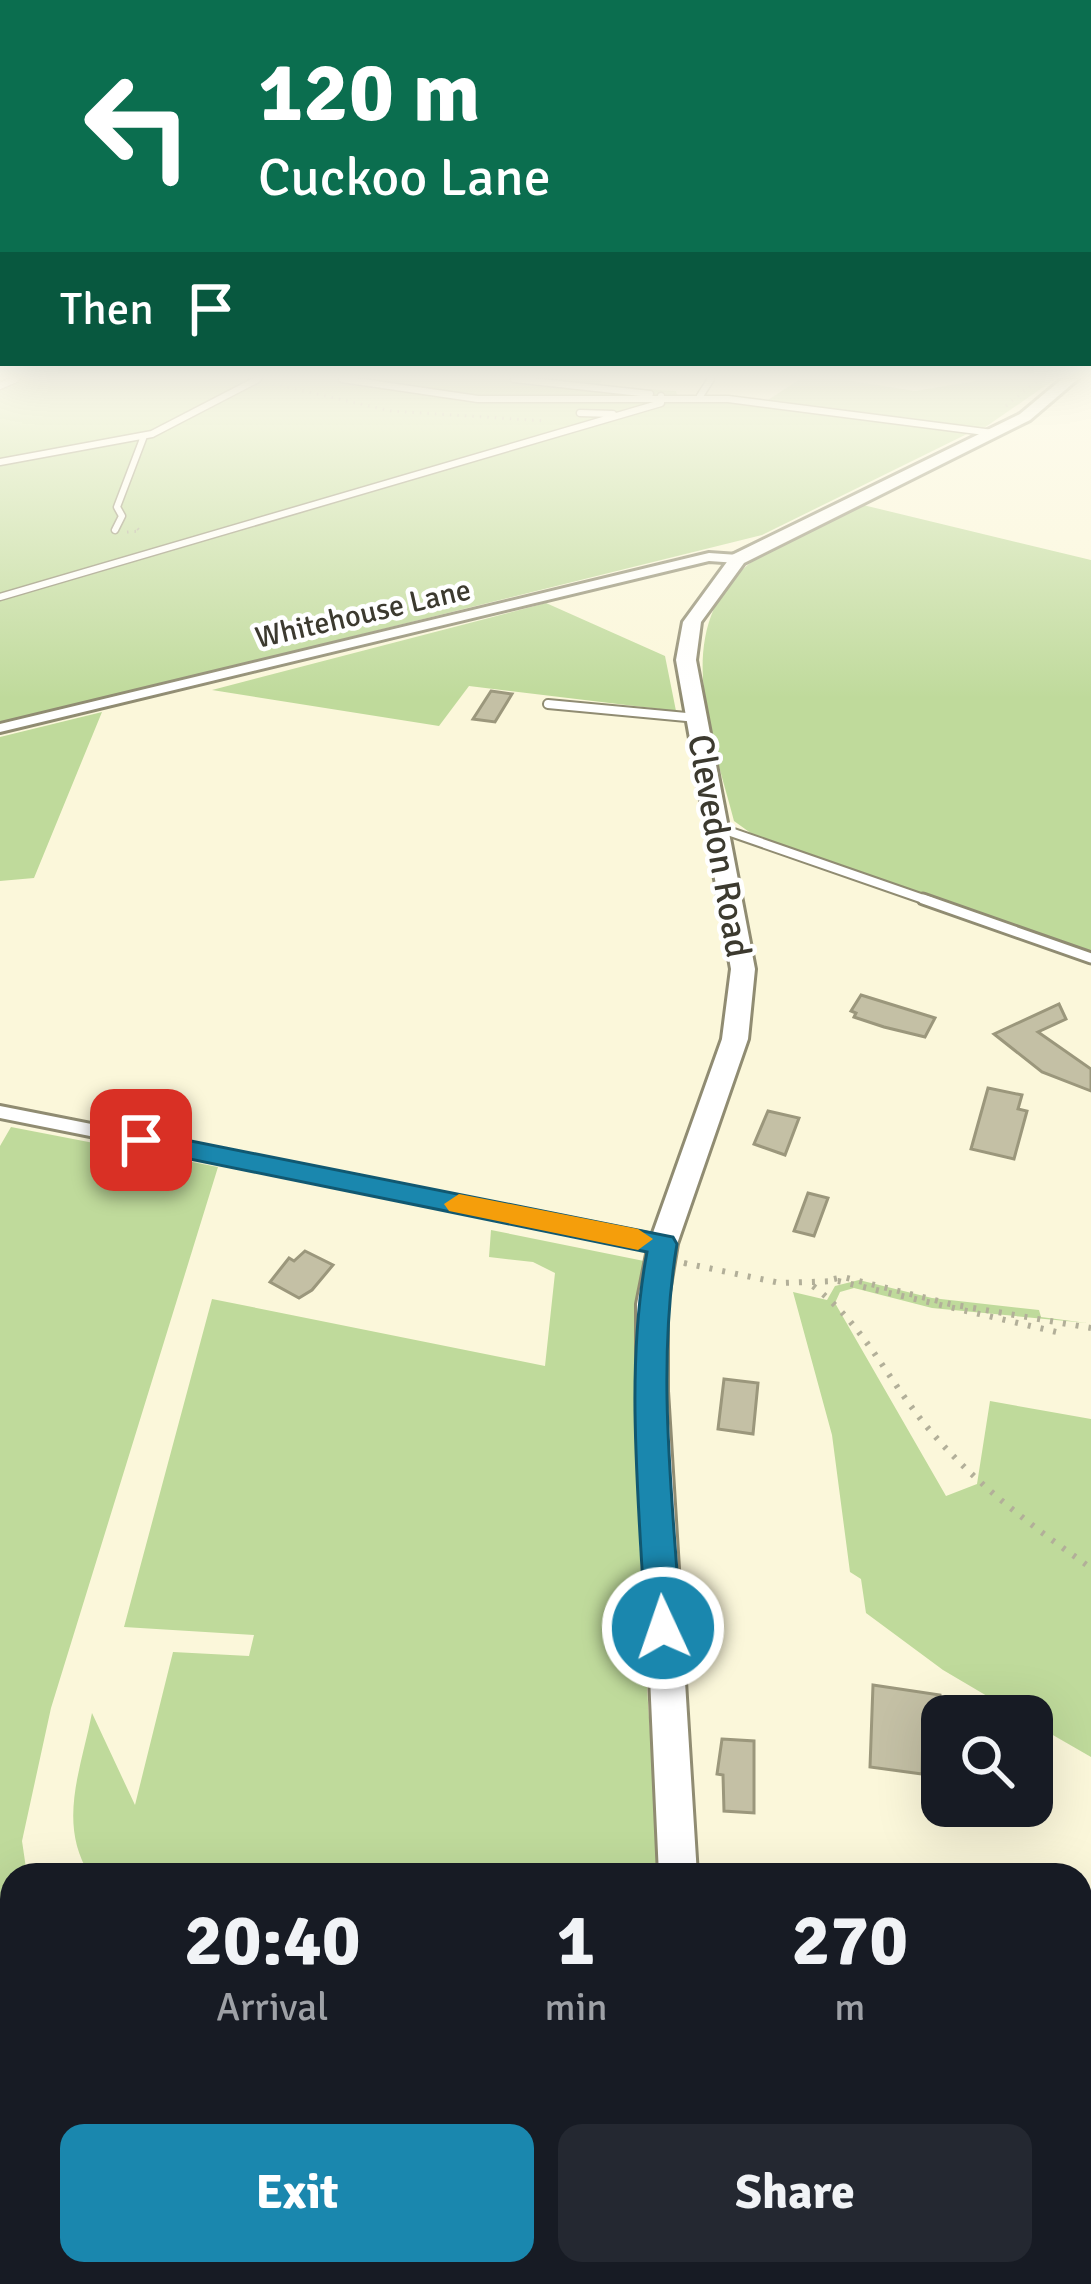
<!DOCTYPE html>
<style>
body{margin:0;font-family:Signika,sans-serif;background:#242831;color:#f1f3f6;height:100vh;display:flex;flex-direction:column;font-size:45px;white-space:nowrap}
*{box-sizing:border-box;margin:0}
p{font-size:39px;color:#9ea1a6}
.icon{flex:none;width:66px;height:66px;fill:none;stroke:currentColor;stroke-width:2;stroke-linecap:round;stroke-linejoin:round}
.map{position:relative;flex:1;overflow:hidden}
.sheet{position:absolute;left:0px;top:1863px;width:1092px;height:423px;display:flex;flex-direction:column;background:#171b24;border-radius:36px 36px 0 0;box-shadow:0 12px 48px #0002}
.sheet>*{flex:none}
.banner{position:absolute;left:0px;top:0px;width:1092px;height:366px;box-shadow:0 12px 48px #0002;background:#0b6e4f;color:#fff;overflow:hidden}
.tools{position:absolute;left:921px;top:1695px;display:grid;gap:24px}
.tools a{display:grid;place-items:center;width:132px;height:132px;border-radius:24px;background:#171b24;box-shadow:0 12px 48px #0002;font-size:60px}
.pin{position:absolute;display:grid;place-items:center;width:102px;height:102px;color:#fff;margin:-51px;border-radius:24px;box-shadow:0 6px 18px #0006}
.me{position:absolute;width:132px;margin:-66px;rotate:357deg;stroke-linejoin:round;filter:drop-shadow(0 0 9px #0008)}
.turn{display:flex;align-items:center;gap:42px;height:252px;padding:0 60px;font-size:54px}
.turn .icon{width:156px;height:156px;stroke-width:2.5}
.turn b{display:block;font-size:84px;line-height:102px}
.then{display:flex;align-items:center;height:114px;padding:0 60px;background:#0003;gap:24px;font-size:45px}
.eta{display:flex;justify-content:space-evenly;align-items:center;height:204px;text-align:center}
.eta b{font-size:72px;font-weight:800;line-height:84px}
.button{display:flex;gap:24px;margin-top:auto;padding:24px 60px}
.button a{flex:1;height:138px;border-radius:24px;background:#1a87ae;color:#fff;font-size:48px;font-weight:800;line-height:138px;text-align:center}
.button a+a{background:#242831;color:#f1f3f6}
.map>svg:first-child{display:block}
.green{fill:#bfda9b}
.building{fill:#c4c0a5;stroke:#9b977c;stroke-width:3}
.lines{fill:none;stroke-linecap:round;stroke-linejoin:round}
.service-far2-casing{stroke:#908c72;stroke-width:9}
.service-far1-casing{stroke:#908c72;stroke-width:12}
.service-casing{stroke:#908c72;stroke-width:15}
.minor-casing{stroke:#908c72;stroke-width:6}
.secondary-casing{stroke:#908c72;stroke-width:6}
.path-far2{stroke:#b2af99;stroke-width:3;stroke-dasharray:1.5 6;stroke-linecap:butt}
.path-far1{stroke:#b2af99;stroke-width:4.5;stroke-dasharray:3 9;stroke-linecap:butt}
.path{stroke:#b2af99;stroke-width:6;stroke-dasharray:3 10;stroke-linecap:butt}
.service-far2{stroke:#fff;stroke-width:6}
.service-far1{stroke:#fff;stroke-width:8}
.service{stroke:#fff;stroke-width:9}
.minor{fill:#fff;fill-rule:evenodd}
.secondary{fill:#fff;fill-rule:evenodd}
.route{fill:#1a87ae;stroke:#115871;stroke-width:3}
.slow{fill:#f59e0b}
.labels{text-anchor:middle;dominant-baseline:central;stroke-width:9;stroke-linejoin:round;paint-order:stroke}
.far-street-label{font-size:30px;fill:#3c3a2f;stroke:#fff}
.street-label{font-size:36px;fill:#3c3a2f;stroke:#fff}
</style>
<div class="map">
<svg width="1091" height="2284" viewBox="0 0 1091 2284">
<rect width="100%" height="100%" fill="#fbf7da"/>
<path class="green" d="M 0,379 L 603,379 L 598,386 L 676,391 L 678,399 L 757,404 L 969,433 L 762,535 L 0,724 Z
M 800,379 L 840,379 L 915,391 L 987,379 L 1055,379 L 984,428 L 768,400 Z
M 863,505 L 1091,560 L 1091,952 L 752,834 L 734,821 C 712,736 667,624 754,560 C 786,537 827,522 863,505 Z
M 546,603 L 665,656 L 676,711 L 469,686 L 439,726 L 212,690 Z
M 102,712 L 34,878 L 0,881 L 0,737 Z
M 11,1127 L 218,1167 L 51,1708 L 22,1841 L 27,1875 L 12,1875 L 12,1987 L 0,1985 L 0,1146 Z
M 491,1230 L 644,1261 C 628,1465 645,1671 661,1875 L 90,1875 C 57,1824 81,1769 92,1713 L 135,1805 L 173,1652 L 249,1656 L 254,1635 L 124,1627 L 212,1299 L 545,1366 L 555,1273 L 533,1262 L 489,1257 Z
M 859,1280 L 932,1298 L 1039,1310 L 1041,1317 L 1087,1323 L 932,1308 L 854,1288 L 840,1292 L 835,1303 L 946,1496 L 977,1484 L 990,1401 L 1091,1419 L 1091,1757 L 1032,1723 L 1032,1716 L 1021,1716 L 943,1670 L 866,1613 L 861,1579 L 850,1572 L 832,1435 L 793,1292 L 827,1300 L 835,1286 Z
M 332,2274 L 711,2274 L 713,2284 L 327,2284 Z"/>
<path class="building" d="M 491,691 L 512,694 L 495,722 L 473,719 Z
M 861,995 L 935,1018 L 925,1037 L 884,1027 L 854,1017 L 856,1013 L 851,1011 Z
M 1059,1004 L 1066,1019 L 1038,1032 L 1091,1069 L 1091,1091 L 1042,1072 L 994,1034 Z
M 988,1088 L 1022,1095 L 1018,1109 L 1027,1111 L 1014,1159 L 971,1149 Z
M 768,1111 L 799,1118 L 785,1155 L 754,1144 Z
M 808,1193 L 828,1198 L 814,1236 L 794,1231 Z
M 305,1251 L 333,1265 L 312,1290 L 299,1298 L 270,1282 L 289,1258 L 294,1261 Z
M 724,1379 L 758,1383 L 753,1434 L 718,1429 Z
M 873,1685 L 940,1695 L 940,1730 L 923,1728 L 922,1774 L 870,1767 Z
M 722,1739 L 754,1741 L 754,1813 L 724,1811 L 723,1775 L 717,1774 Z"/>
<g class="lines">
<g class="service-far2-casing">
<path id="service-far2" d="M 342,379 L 478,399 L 728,399 L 993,433
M 514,379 L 650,394
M 0,386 L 16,379
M 700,396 L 711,379
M 580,413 L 613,414
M 0,462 L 152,434 L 258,379
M 115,530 L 122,516 L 117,507 L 144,436
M 0,597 L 661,403 L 661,396"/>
</g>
<g class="service-far1-casing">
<path id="service-far1" d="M 548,704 L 697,718
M 722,829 L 932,902"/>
</g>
<g class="service-casing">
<path id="service" d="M 923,899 L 1091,958"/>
</g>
<g class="minor-casing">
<path id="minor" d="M 709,553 L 738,555 L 744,559 L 738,563 L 709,561 L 0,732 L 0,724 Z
M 0,1106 L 663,1237 L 670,1239 L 673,1244 L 670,1249 L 663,1251 L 0,1118 Z"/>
</g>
<g class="secondary-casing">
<path id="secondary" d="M 1062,379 L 1078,379 L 1030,420 L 744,563 L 701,622 L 696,660 L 755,969 L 748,1039 L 677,1244 L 667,1304 L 667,1391 L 697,1875 L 659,1875 L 637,1391 L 637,1304 L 649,1244 L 722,1039 L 731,969 L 676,660 L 683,622 L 732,555 L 1020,414 Z
M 714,2274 L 760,2274 L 762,2284 L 716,2284 Z"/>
</g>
<path class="path-far2" d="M 273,384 L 391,411 L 546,421
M 1006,406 L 1039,379
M 127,532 L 140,531 L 136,527"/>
<path class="path-far1" d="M 684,1263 L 692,1265"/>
<path class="path" d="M 684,1263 L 780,1283 L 838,1281 L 1065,1334
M 834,1279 L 843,1277 L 950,1304 L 1091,1328
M 813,1286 C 862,1323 886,1376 923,1422 C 970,1480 1030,1525 1091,1568"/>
<use href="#service-far2" class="service-far2"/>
<use href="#service-far1" class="service-far1"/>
<use href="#service" class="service"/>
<use href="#minor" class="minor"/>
<use href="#secondary" class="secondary"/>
</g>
<linearGradient id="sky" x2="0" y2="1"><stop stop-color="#8ebeee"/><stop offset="0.54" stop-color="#fdfbee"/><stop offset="1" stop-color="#fdfbee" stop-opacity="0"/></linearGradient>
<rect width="1091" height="699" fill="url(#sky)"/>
<path class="route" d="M 141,1131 L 673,1237 L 677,1244 C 656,1370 673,1501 681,1628 L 675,1638 L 663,1643 L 651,1638 L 645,1628 C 640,1504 624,1374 647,1252 L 131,1147 L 127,1140 L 131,1134 Z"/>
<path class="slow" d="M 459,1194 L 638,1229 L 653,1239 L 638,1250 L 449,1211 L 444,1204 Z"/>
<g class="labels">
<g class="far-street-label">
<text transform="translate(363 614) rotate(-13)">Whitehouse Lane</text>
</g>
<g class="street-label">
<text transform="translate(719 846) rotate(80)">Clevedon Road</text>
</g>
</g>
</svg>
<div class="tools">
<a><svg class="icon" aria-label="search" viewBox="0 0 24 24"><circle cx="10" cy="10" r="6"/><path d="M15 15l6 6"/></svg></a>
</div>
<div class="pin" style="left:141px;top:1140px;background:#d93025"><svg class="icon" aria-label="arrive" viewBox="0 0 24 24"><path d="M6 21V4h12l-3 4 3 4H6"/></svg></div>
<svg class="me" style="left:663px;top:1628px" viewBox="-20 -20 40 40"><circle r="17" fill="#1a87ae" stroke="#fff" stroke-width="3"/><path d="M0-11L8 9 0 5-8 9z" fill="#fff"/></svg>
<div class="banner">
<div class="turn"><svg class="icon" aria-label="left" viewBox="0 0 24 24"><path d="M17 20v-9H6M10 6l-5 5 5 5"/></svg><div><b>120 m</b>Cuckoo Lane</div></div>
<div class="then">Then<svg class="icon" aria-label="arrive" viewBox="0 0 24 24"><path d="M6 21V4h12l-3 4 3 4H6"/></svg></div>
</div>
<section class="sheet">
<div class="eta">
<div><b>20:40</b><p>Arrival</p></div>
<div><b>1</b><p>min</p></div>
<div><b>270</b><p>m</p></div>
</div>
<div class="button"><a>Exit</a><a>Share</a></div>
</section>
</div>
